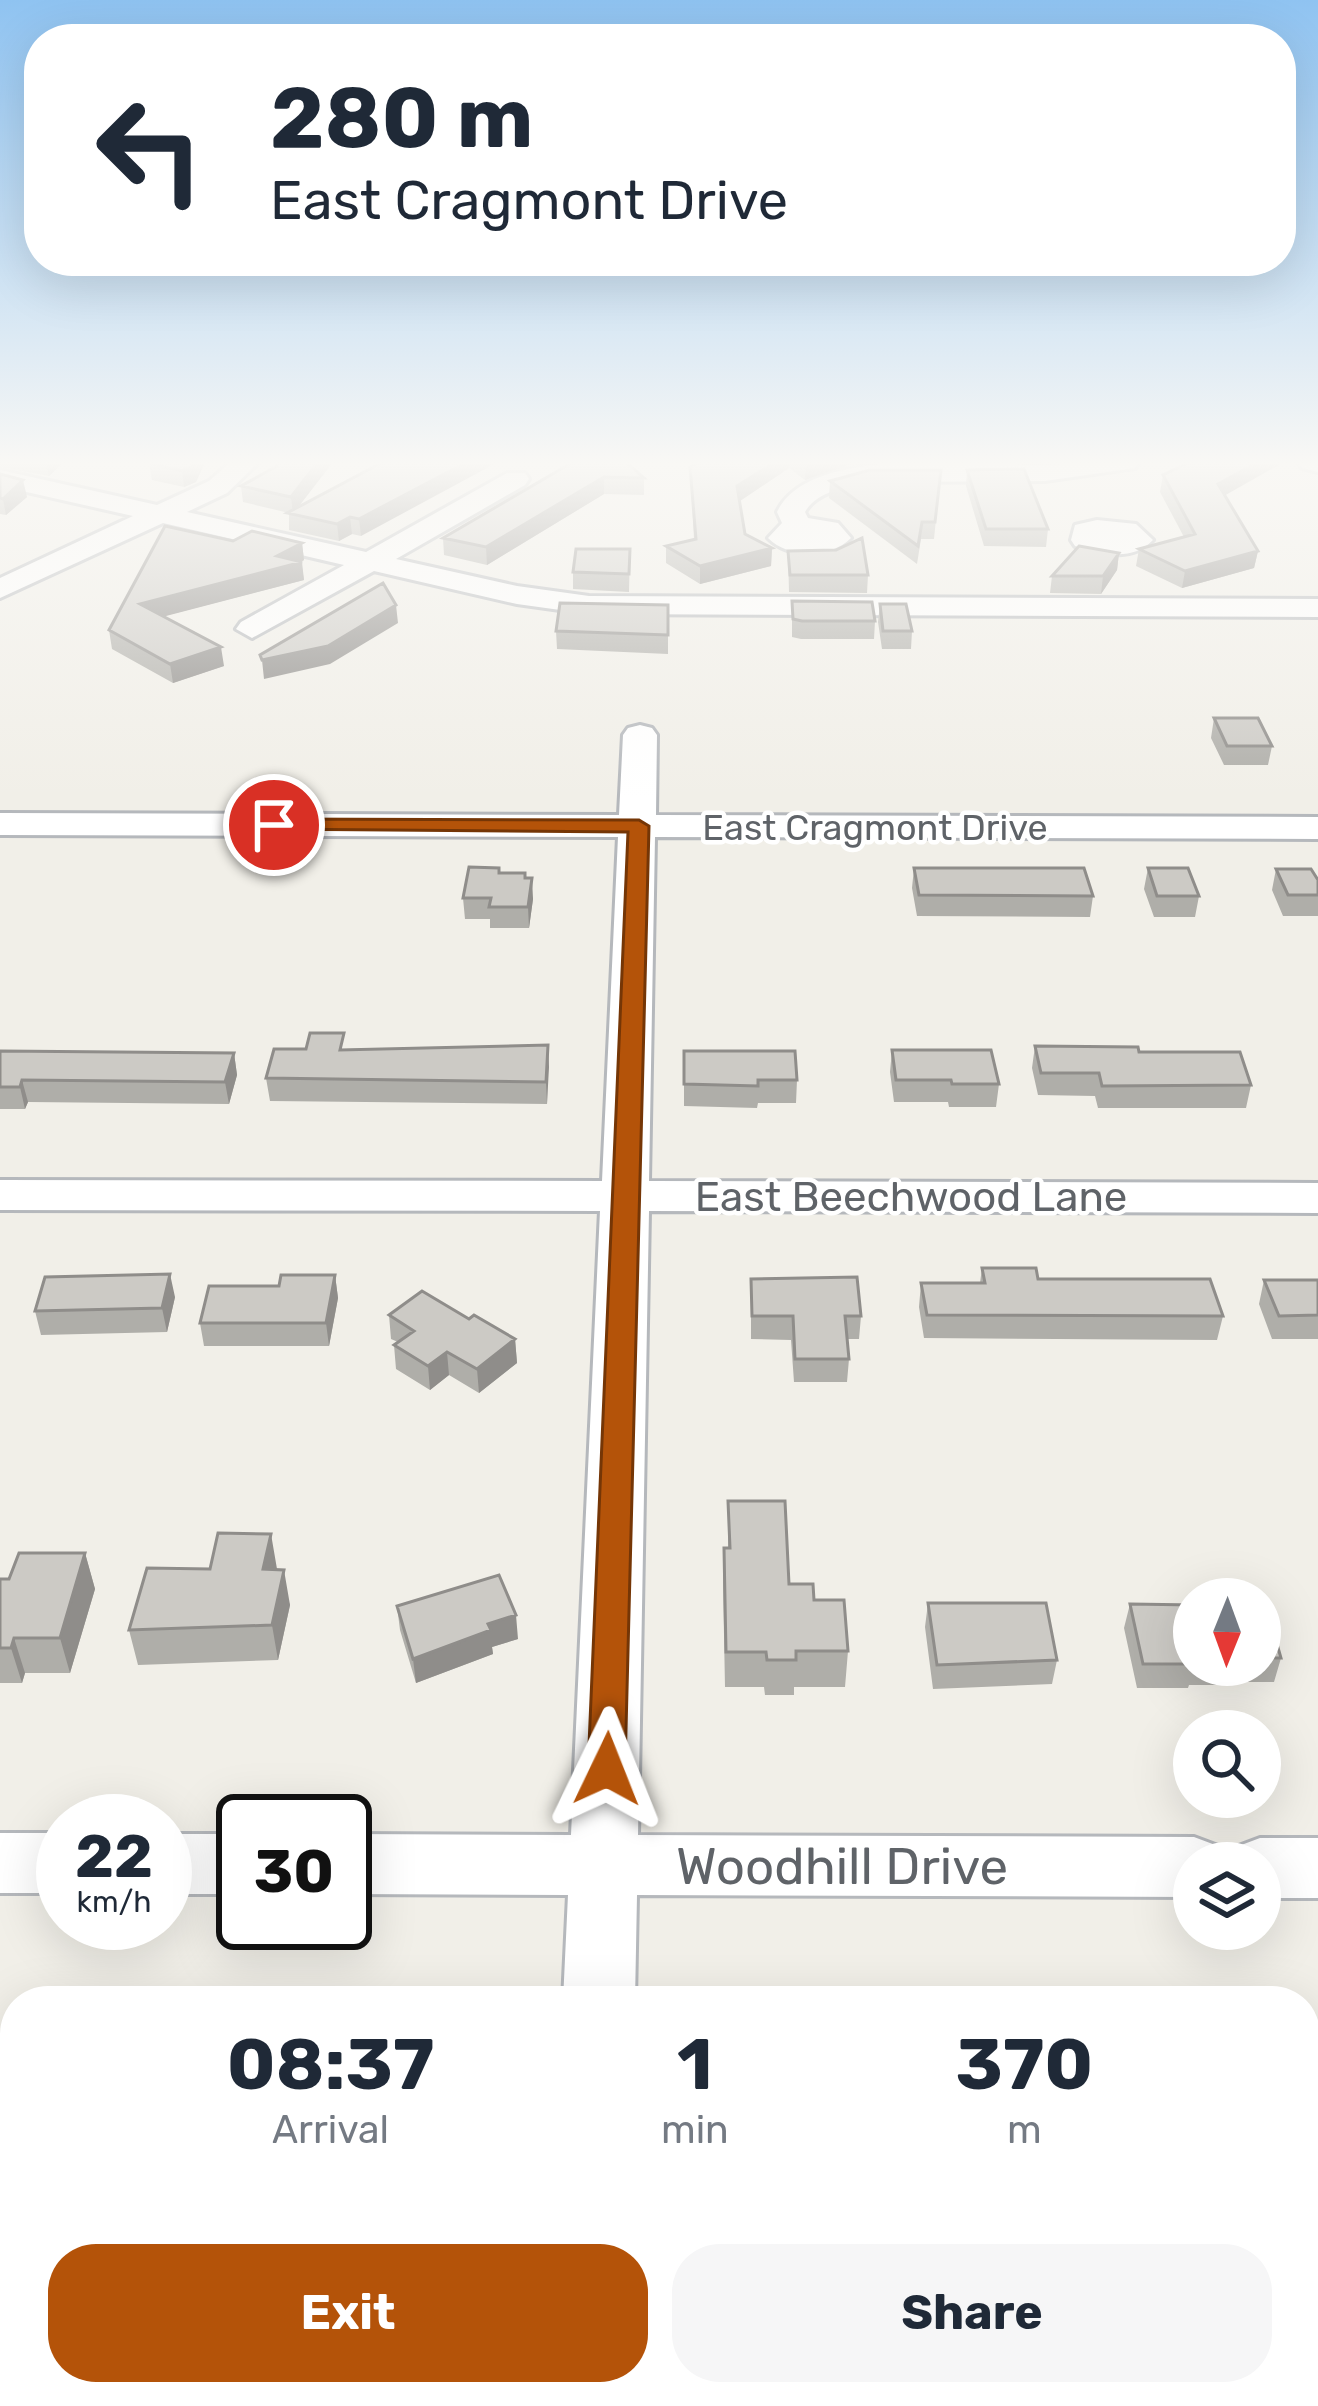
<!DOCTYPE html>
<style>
body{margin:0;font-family:Rubik,sans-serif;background:#f6f6f7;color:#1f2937;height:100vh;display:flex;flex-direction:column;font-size:45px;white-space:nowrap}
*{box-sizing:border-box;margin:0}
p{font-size:39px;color:#747a83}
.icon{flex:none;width:66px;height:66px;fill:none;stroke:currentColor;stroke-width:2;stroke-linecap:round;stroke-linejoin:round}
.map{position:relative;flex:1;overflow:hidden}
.details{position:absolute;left:0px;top:1986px;width:1320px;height:420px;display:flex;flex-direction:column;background:#fff;border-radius:48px 48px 0 0;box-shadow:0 12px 48px #0002}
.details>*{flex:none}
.banner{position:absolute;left:24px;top:24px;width:1272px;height:252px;border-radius:48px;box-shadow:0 12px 48px #0002;background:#fff;color:#1f2937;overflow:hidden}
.needle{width:78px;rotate:181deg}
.fabs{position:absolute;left:1173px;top:1578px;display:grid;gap:24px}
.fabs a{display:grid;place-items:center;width:108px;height:108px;border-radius:50%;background:#fff;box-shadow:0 12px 48px #0002;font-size:60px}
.speed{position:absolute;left:36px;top:1794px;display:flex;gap:24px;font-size:60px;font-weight:700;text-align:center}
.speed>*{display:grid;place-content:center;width:156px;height:156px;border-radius:50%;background:#fff;box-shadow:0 12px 48px #0002;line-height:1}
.speed small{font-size:30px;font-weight:400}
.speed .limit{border:6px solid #111;border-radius:18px;background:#fff;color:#111}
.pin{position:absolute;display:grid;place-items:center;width:102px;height:102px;color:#fff;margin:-51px;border:6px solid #fff;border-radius:50%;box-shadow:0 3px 12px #0007}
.me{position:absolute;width:132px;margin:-66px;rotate:2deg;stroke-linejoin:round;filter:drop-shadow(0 0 9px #0008)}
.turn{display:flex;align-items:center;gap:42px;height:252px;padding:0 48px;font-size:54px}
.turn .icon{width:156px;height:156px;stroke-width:2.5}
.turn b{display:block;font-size:84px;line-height:102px}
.eta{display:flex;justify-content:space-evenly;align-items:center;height:204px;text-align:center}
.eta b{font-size:72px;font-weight:700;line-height:84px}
.action{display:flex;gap:24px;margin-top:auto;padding:24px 48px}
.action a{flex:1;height:138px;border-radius:48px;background:#b45309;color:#fff;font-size:48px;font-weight:700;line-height:138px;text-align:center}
.action a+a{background:#f6f6f7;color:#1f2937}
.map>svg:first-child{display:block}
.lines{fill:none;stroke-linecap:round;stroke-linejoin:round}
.minor-casing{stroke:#b5b8bc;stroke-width:6}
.minor{fill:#fff;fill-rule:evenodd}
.wall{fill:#afaea9}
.shaded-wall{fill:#8f8d8a}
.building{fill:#cccac5;stroke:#8f8d8a;stroke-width:3}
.route{fill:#b45309;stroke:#753606;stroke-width:3}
.labels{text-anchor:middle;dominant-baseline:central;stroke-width:9;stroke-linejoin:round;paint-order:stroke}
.far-street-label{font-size:36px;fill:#5f6368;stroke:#fff}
.street-label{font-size:42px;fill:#5f6368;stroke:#fff}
.near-street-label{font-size:51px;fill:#5f6368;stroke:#fff}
</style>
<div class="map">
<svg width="1318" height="2406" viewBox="0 0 1318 2406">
<rect width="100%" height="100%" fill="#f1efe8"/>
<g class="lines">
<g class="minor-casing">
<path id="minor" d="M 231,462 L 259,462 L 227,493 L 187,512 L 366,552 L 507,473 L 525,473 L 529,479 L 525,485 L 396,559 L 517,586 L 589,596 L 1318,599 L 1318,617 L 589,614 L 517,604 L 374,571 L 252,638 L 236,629 L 241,622 L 344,565 L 163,523 L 0,598 L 0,578 L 133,516 L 0,486 L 0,470 L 157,505 L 209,481 Z
M 1139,462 L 1135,468 L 1045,481 L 868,482 C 846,487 816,492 805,512 L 808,518 L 838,523 L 851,538 C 830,559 789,559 768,538 L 782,523 L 777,512 C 809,444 974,465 1038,465 C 1071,465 1105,462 1139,462 Z
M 1298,462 L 1318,462 L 1318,472 L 1302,468 Z
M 1097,520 L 1136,524 L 1153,540 C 1130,563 1103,553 1075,546 L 1071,540 L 1075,525 Z
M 640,725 L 652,728 L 657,735 L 656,815 L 1318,817 L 1318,839 L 655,837 L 649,1181 L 1318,1183 L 1318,1213 L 649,1211 L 638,1835 L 1194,1837 L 1218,1846 L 1226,1863 L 1194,1863 L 1194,1897 L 637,1895 L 635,2001 L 563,2001 L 568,1895 L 345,1894 L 345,1834 L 571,1835 L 600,1211 L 0,1210 L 0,1180 L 602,1181 L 618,837 L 0,835 L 0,813 L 619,815 L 623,735 L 628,728 Z
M 0,1833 L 63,1833 L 63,1893 L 0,1893 Z
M 165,1834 L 243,1834 L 243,1894 L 165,1894 Z
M 1260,1838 L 1318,1838 L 1318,1898 L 1260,1898 L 1260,1863 L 1229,1863 L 1236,1847 Z
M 543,2391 L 627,2391 L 626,2406 L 542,2406 Z"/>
</g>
<use href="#minor" class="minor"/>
</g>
<path class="wall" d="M 0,462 L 64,462 L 49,476 L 0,467 Z
M 205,462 L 196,482 L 184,487 L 152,480 L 149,463 Z
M 333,462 L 297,508 L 383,462 L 361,536 L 352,534 L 339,541 L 289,530 L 289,513 L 243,502 L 241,486 Z
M 573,462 L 644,478 L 644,495 L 604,494 L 487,565 L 444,555 L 443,538 Z
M 698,462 L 871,462 L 856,463 L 805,480 L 789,468 L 740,501 L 745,534 L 772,548 L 771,566 L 700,584 L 666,563 L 666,546 L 694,539 L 690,467 Z
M 941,470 L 934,539 L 921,539 L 917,564 L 829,498 L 830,481 Z
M 967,470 L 1048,529 L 1046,547 L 984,546 L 966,486 Z
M 0,474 L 27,497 L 6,515 L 0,514 Z
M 1163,475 L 1224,495 L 1258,551 L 1254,568 L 1182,588 L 1136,566 L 1139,549 L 1184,537 L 1160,492 Z
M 233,541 L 302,543 L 304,560 L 301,562 L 304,580 L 164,616 L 224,666 L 173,683 L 112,649 L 109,630 Z
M 630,549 L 629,592 L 573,589 L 573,572 Z
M 788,551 L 868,575 L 867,593 L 789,592 Z
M 1119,553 L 1117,570 L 1101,594 L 1050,593 L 1052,576 Z
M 792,601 L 875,621 L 874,639 L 801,639 L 792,637 Z
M 880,604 L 912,631 L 911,649 L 882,649 L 878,622 Z
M 668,605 L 668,654 L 557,649 L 556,631 Z
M 1214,718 L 1272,746 L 1268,765 L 1224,765 L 1211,738 Z
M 914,868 L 1093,896 L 1090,917 L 917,916 L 912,888 Z
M 1148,868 L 1199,896 L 1195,917 L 1154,917 L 1144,889 Z
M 1276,869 L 1318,880 L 1318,916 L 1283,916 L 1272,890 Z
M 500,873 L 526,878 L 533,899 L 529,928 L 490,928 L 490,919 L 465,919 L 463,898 Z
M 548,1045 L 547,1104 L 270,1101 L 266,1078 L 346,1049 Z
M 1035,1046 L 1139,1052 L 1251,1085 L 1246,1108 L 1098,1108 L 1095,1096 L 1038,1095 L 1032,1068 Z
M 892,1050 L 999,1084 L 996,1107 L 949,1107 L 948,1102 L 894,1102 L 890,1072 Z
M 0,1051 L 234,1053 L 237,1075 L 229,1104 L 28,1102 L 25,1109 L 0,1109 Z
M 684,1051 L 797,1080 L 796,1103 L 758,1103 L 757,1108 L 684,1106 Z
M 982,1268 L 1223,1316 L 1217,1340 L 924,1338 L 919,1307 L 921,1283 L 980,1283 Z
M 335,1275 L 338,1298 L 329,1346 L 204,1346 L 200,1323 L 279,1286 Z
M 751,1279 L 861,1316 L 859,1339 L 847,1339 L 849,1359 L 847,1382 L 794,1382 L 791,1340 L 751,1339 Z
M 1264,1280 L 1318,1280 L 1318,1339 L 1272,1339 L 1259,1304 Z
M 175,1297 L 167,1332 L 41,1335 L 35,1311 Z
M 389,1315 L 469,1319 L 515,1339 L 517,1363 L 479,1393 L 449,1375 L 430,1390 L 396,1369 L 394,1345 L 398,1342 L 391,1339 Z
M 728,1501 L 789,1584 L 814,1600 L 848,1651 L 845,1687 L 794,1687 L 794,1695 L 765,1695 L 764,1687 L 725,1687 L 723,1583 L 724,1548 L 728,1548 Z
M 85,1553 L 95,1589 L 70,1673 L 25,1673 L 22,1683 L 0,1683 L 0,1579 L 9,1579 Z
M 277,1570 L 290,1605 L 278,1660 L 138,1665 L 129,1630 Z
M 928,1603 L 1057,1660 L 1052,1684 L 933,1689 L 925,1627 Z
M 1130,1604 L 1194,1665 L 1260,1665 L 1260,1605 L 1281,1658 L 1274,1682 L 1225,1682 L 1224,1685 L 1189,1685 L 1188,1688 L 1137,1688 L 1124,1628 Z
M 397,1606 L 518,1639 L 492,1647 L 493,1654 L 416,1683 L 400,1630 Z
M 1305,2038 L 1318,2038 L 1318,2165 L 1305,2165 Z
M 0,2067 L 15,2067 L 15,2184 L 0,2183 Z"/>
<path class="shaded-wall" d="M 46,462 L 64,462 L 49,476 Z
M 195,462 L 205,462 L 196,482 L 184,487 L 182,471 Z
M 318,462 L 333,462 L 293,514 L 291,497 Z
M 467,462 L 498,462 L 361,536 L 359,519 Z
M 775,462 L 790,462 L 789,468 L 737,503 L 737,486 Z
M 811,462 L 856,462 L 805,480 L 806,464 Z
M 1258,462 L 1284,462 L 1215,501 L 1218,484 Z
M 604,477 L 604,494 L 487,565 L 486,547 Z
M 23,480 L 27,497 L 6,515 L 3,499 Z
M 350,517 L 352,534 L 339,541 L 337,524 Z
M 302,543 L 304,560 L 299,563 L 302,562 L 304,580 L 143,622 L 140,604 L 277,556 Z
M 772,548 L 771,566 L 700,584 L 700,566 Z
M 1258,551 L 1254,568 L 1182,588 L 1185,571 Z
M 1119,553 L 1117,570 L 1101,594 L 1103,576 Z
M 396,605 L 398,623 L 330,664 L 264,679 L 262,660 Z
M 221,647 L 224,666 L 173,683 L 170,664 Z
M 532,878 L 533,899 L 529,928 L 528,907 Z
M 548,1045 L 549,1067 L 547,1104 L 546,1082 Z
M 234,1053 L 237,1075 L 229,1104 L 225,1082 Z
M 22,1080 L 28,1102 L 25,1109 L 20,1087 Z
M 170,1274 L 175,1297 L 167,1332 L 162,1308 Z
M 335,1275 L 338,1298 L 329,1346 L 326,1323 Z
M 515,1339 L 517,1363 L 479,1393 L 477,1369 Z
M 447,1352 L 449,1375 L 430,1390 L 428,1366 Z
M 271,1534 L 277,1569 L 263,1569 Z
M 85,1553 L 95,1589 L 70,1673 L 60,1638 Z
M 284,1570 L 290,1605 L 278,1660 L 272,1625 Z
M 516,1615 L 518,1639 L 492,1647 L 493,1654 L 416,1683 L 413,1659 L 488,1624 Z
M 14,1638 L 25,1673 L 22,1683 L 11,1648 Z"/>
<path class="building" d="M 150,462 L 195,462 L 193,466 L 182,471 L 149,463 Z
M 279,462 L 318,462 L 291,497 L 241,486 L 277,466 Z
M 383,462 L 467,462 L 359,519 L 350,517 L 337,524 L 287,513 Z
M 573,462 L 626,462 L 644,478 L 604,477 L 486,547 L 443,538 Z
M 698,462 L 775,462 L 737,486 L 745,534 L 772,548 L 700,566 L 666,546 L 696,539 L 690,467 Z
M 1190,462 L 1258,462 L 1218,484 L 1258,551 L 1185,571 L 1139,549 L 1195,534 L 1163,475 Z
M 1024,469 L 1048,529 L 986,529 L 967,470 Z
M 870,470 L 941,470 L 935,522 L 922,522 L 918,546 L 830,481 Z
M 0,474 L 23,480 L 3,499 L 0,498 Z
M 165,526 L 233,541 L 252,531 L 302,543 L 277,556 L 302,562 L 140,604 L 221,647 L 170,664 L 109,630 Z
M 862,538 L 868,575 L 790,575 L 788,551 L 836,550 Z
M 1079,546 L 1119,553 L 1103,576 L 1052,576 Z
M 576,549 L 630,549 L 629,574 L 573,572 Z
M 383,583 L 396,605 L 328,646 L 262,660 L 260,655 Z
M 792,601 L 872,602 L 875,621 L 802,621 L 793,619 Z
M 560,603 L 668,605 L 668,635 L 556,631 Z
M 880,604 L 906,604 L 912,631 L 883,631 Z
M 1214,718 L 1258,718 L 1272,746 L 1227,746 Z
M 469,867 L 499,868 L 499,873 L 525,873 L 525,878 L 532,878 L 528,907 L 489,907 L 491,898 L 463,898 Z
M 914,868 L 1084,868 L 1093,896 L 919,895 Z
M 1148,868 L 1188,868 L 1199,896 L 1157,896 Z
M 1276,869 L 1311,869 L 1318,880 L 1318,895 L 1288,895 Z
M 310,1033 L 344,1033 L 340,1050 L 548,1045 L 546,1082 L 266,1078 L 274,1049 L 306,1049 Z
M 1035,1046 L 1138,1047 L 1139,1052 L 1240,1052 L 1251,1085 L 1102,1086 L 1099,1073 L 1041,1073 Z
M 892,1050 L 991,1050 L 999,1084 L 952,1084 L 951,1080 L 896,1080 Z
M 0,1051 L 234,1053 L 225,1082 L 22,1080 L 20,1087 L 0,1087 Z
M 684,1051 L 795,1051 L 797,1080 L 758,1080 L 758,1086 L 684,1084 Z
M 982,1268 L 1036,1268 L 1038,1279 L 1210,1279 L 1223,1316 L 927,1315 L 921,1283 L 985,1283 Z
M 170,1274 L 162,1308 L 35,1311 L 45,1277 Z
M 281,1275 L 335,1275 L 326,1323 L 200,1323 L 209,1286 L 279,1286 Z
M 857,1277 L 861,1316 L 845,1316 L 849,1359 L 795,1359 L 793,1316 L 752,1316 L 751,1279 Z
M 1264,1280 L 1318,1280 L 1318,1315 L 1279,1316 Z
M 422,1291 L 469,1319 L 474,1315 L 515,1339 L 477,1369 L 447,1352 L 428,1366 L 394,1345 L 414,1331 L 389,1315 Z
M 728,1501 L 785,1501 L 789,1584 L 813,1584 L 814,1600 L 844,1600 L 848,1651 L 796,1651 L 796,1660 L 767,1660 L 766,1652 L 726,1652 L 724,1548 L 730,1548 Z
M 218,1533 L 271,1534 L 263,1569 L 284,1570 L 272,1625 L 129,1630 L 147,1568 L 210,1569 Z
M 19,1553 L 85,1553 L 60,1638 L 14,1638 L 11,1648 L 0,1648 L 0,1579 L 9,1579 Z
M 499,1575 L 516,1615 L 488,1624 L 491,1630 L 413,1659 L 397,1606 Z
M 928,1603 L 1046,1603 L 1057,1660 L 937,1665 Z
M 1130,1604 L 1194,1605 L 1194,1664 L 1143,1664 Z
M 1260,1605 L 1266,1605 L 1281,1658 L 1260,1658 Z
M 1305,2038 L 1318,2038 L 1318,2143 L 1305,2143 Z
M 0,2067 L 15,2067 L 15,2151 L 0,2151 Z"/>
<linearGradient id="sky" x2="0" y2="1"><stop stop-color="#8fc3f1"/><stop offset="0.58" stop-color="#f9f8f5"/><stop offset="1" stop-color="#f9f8f5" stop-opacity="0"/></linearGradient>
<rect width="1318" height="799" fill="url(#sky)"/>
<path class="route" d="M 274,819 L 639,820 L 649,826 L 625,1769 L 620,1780 L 607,1785 L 594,1780 L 588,1769 L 628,832 L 266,829 L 266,821 Z"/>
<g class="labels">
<g class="far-street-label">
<text x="875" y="827">East Cragmont Drive</text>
</g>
<g class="street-label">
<text x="911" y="1197">East Beechwood Lane</text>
</g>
<g class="near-street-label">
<text x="842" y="1866">Woodhill Drive</text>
</g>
</g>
</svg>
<div class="fabs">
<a><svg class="needle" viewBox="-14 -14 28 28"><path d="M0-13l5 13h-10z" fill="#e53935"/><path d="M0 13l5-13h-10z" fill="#747a83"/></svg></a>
<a><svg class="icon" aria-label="search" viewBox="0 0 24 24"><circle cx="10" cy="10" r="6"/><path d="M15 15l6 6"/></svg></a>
<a><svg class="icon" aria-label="layers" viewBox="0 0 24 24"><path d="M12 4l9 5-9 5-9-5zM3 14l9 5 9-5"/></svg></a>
</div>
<div class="speed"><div>22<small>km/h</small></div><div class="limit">30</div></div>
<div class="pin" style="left:274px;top:825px;background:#d93025"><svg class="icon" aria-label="arrive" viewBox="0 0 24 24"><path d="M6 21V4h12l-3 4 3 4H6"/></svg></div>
<svg class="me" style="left:607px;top:1769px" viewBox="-20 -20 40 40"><path d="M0-17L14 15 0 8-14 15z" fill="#b45309" stroke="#fff" stroke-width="4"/></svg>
<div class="banner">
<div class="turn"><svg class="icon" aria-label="left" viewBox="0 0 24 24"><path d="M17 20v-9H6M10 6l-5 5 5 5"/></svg><div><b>280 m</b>East Cragmont Drive</div></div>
</div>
<section class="details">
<div class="eta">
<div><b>08:37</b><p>Arrival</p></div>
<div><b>1</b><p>min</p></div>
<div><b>370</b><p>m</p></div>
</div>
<div class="action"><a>Exit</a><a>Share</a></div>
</section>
</div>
